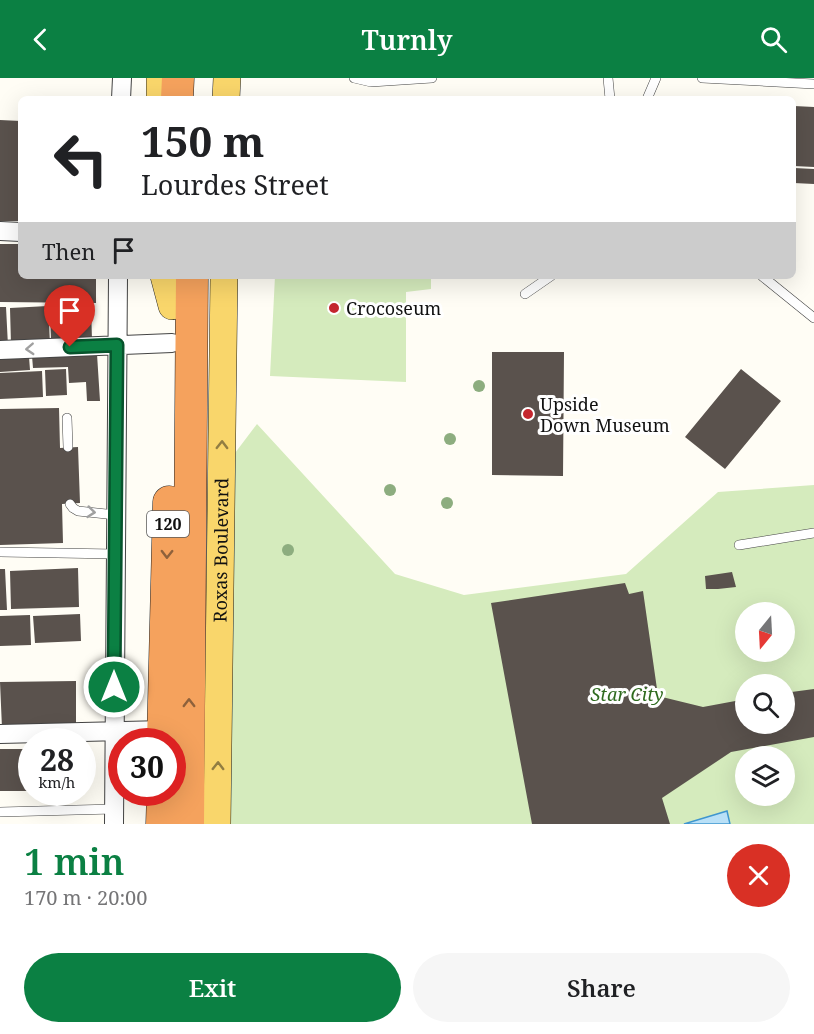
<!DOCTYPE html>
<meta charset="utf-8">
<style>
body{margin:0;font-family:"Noto Serif",serif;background:#f6f6f6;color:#202124;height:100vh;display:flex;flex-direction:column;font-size:22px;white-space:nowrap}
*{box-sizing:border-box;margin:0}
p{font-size:20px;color:#757577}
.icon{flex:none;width:33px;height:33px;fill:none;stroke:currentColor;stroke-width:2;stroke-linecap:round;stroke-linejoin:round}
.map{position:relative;height:746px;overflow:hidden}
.details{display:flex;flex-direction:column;background:#fff;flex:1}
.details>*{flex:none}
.hud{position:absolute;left:18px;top:18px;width:778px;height:183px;border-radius:9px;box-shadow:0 6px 24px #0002;background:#fff;color:#202124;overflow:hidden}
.needle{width:39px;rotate:198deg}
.fabs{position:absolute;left:735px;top:524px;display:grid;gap:12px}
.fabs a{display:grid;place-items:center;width:60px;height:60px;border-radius:50%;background:#fff;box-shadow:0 6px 24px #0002;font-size:30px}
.speed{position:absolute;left:18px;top:650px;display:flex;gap:12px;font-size:30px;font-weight:700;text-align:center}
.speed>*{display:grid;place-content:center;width:78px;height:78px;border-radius:50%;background:#fff;box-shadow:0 6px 24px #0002;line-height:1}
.speed small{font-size:15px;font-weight:400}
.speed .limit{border:9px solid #d22;background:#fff;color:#111}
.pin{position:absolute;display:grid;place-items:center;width:51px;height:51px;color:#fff;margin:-62px -26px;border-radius:50% 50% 50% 0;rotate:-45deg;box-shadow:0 0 6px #0007}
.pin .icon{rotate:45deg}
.me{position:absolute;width:66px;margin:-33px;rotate:0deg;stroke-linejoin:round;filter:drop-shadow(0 0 4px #0008)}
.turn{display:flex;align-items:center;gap:21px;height:126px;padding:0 24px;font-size:27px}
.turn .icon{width:78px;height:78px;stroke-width:2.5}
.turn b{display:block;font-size:42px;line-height:51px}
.then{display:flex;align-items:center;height:57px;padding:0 24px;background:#0003;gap:12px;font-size:22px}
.round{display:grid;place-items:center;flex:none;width:63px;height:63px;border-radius:32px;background:#f6f6f6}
.overview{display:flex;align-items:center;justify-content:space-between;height:102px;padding:0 24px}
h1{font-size:36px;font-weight:600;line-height:45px;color:#0b8043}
.primary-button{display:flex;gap:12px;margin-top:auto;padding:12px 24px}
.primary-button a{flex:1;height:69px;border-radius:36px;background:#0b8043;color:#fff;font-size:24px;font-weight:600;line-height:69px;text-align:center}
.primary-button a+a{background:#f6f6f6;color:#202124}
header{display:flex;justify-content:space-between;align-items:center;height:78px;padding:0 24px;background:#0b8043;color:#fff;font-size:27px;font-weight:600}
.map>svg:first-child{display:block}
.grass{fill:#d5ebbd;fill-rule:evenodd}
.water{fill:#b9e0f7;stroke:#3f96cf;stroke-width:1.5}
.building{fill:#5a524d}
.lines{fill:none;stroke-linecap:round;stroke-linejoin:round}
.lane-casing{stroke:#444;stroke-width:10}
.street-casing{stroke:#444;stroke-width:20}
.primary-casing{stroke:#222;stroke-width:28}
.highway-casing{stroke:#222;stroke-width:33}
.lane{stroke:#fff;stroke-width:9}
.street{stroke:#fff;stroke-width:18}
.primary{stroke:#f9d66b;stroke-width:27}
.highway{stroke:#f5a25d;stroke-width:32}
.tree{fill:#8dad7f}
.oneway{stroke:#a0a0a0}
.oneway2{stroke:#917d42}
.oneway3{stroke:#8e613b}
.route-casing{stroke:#07532c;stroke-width:15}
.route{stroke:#0b8043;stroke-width:10}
.poi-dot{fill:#c4262e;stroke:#fff;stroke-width:2}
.labels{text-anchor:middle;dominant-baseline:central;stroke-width:6;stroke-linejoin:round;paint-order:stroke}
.shield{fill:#fff;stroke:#585858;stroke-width:1.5}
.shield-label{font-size:16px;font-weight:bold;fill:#111}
.poi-label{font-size:18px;fill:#111;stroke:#fff;text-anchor:start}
.street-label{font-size:18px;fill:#111;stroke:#fff}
.park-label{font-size:18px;font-style:italic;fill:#2f6b1f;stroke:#fff}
</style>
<header><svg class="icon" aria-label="back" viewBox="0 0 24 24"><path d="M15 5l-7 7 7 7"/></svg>Turnly<svg class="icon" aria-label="search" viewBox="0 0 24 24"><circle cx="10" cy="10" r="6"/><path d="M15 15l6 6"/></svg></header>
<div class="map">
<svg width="814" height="746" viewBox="0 0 814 746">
<rect width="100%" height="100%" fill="#fffdf5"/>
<path class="grass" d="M 275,198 L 431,198 L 431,211 L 406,214 L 406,304 L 270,298 Z
M 257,346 L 395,496 L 464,517 L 626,496 L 718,414 L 814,407 L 814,746 L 230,746 L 235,375 ZM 746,534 L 784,534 L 784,573 L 746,573 ZM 746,606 L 784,606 L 784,645 L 746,645 ZM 746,678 L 784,678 L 784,717 L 746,717 Z"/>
<path class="water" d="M 727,733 L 730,746 L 684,746 Z"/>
<path class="building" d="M 794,28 L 814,29 L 814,89 L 794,88 Z
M 0,42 L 21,43 L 21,143 L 0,143 Z
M 794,90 L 814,91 L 814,106 L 794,105 Z
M 0,166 L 21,166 L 21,198 L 96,198 L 96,225 L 0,224 Z
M 48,228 L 50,265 L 11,266 L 10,230 Z
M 91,228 L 92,262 L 51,263 L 50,229 Z
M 0,229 L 6,229 L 8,268 L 0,268 Z
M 492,274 L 564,274 L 563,398 L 492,397 Z
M 97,276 L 100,323 L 87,323 L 86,304 L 69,305 L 68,289 L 33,290 L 32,278 Z
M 29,279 L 30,292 L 0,294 L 0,280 Z
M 66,291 L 67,317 L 46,318 L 45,292 Z
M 741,291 L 781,323 L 725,391 L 685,359 Z
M 42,293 L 43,319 L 0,321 L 0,295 Z
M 59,330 L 60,370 L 78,369 L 80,425 L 62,426 L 63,465 L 0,467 L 0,331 Z
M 78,490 L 79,529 L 11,531 L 10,493 Z
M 0,491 L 5,491 L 7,532 L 0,532 Z
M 732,494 L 736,509 L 718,511 L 706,511 L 705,498 Z
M 625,505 L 629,516 L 643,513 L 658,618 L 703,629 L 746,621 L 746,645 L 784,645 L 784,615 L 814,611 L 814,659 L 731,674 L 662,720 L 670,746 L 532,746 L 491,525 Z
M 80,536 L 81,563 L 35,565 L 33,538 Z
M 30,537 L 31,567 L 0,568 L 0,538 Z
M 76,603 L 76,649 L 2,650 L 0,604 Z
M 0,671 L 32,671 L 32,713 L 0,713 Z"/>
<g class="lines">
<g class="lane-casing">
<path id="lane" d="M 354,0 L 371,4 L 432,0
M 608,0 L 610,21
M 702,0 L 814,6
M 647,21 L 656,0
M 762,198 L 814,240
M 525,216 L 551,198
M 67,340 L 68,369
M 70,426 L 73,430 L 78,433 L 116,437
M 739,467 L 814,455
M 0,474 L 115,476
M 0,734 L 114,731"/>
</g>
<g class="street-casing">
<path id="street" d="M 121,21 L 122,0
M 0,153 L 21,154
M 0,272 L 172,265
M 0,656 L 164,652
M 114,746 L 118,198"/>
</g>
<g class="primary-casing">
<g id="primary">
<path d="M 160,0 L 160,21"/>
<path d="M 226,21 L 227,0"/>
<path d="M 164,198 L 172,228"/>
<path id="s1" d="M 217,746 L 224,198"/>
</g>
</g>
<g class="highway-casing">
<path id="highway" d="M 177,21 L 178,0
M 163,663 L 169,424
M 162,746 L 163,714
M 188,746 L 192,198"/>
</g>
<use href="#lane" class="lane"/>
<use href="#street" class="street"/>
<use href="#primary" class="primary"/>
<use href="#highway" class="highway"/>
</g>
<g class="tree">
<circle cx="479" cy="308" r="6"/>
<circle cx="450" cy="361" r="6"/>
<circle cx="390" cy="412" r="6"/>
<circle cx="447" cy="425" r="6"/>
<circle cx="288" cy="472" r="6"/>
</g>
<defs><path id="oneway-chevron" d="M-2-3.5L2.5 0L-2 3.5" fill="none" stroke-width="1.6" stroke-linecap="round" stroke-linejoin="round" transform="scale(1.5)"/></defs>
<g class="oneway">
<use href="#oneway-chevron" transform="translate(30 271) rotate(177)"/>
<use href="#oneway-chevron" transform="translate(91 434) rotate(6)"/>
</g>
<g class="oneway2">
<use href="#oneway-chevron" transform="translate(222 367) rotate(-89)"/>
<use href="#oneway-chevron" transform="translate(218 688) rotate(-89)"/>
</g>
<g class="oneway3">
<use href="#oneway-chevron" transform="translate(167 476) rotate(91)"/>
<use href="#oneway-chevron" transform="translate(189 625) rotate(-90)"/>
</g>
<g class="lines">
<g class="route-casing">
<path id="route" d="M 70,269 L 117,267 L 114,609"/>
</g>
<use href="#route" class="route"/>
</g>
<g class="poi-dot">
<circle cx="334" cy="230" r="6"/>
<circle cx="528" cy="336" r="6"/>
</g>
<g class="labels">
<rect class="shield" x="147" y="433" width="42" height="26" rx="4.5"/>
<g class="shield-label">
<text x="168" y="446">120</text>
</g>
<g class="poi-label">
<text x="346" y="230">Crocoseum</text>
<text x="540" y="326">Upside<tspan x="540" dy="21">Down Museum</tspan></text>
</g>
<g class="street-label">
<text stroke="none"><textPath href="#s1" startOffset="274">Roxas Boulevard</textPath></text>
</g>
<g class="park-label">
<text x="627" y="616">Star City</text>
</g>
</g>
</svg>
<div class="fabs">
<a><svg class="needle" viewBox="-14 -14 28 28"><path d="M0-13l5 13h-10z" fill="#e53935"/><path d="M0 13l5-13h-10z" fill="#757577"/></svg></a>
<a><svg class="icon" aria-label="search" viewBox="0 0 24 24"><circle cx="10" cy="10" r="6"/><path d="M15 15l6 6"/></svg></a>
<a><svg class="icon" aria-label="layers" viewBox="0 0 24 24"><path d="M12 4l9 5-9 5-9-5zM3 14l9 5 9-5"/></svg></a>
</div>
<div class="speed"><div>28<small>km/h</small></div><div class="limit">30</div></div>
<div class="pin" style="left:70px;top:269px;background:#d93025"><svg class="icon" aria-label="arrive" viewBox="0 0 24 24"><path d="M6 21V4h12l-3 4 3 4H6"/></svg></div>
<svg class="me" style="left:114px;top:609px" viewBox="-20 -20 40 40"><circle r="17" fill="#0b8043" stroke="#fff" stroke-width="3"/><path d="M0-11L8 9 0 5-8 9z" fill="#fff"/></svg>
<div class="hud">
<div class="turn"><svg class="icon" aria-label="left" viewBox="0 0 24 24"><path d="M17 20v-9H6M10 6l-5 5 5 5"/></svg><div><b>150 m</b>Lourdes Street</div></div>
<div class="then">Then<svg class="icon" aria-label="arrive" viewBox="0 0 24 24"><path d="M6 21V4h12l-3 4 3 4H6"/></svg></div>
</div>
</div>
<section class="details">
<div class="overview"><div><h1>1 min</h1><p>170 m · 20:00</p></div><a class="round" style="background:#d93025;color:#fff"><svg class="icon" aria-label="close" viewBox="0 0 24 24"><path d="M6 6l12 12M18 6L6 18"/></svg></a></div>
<div class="primary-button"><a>Exit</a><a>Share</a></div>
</section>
